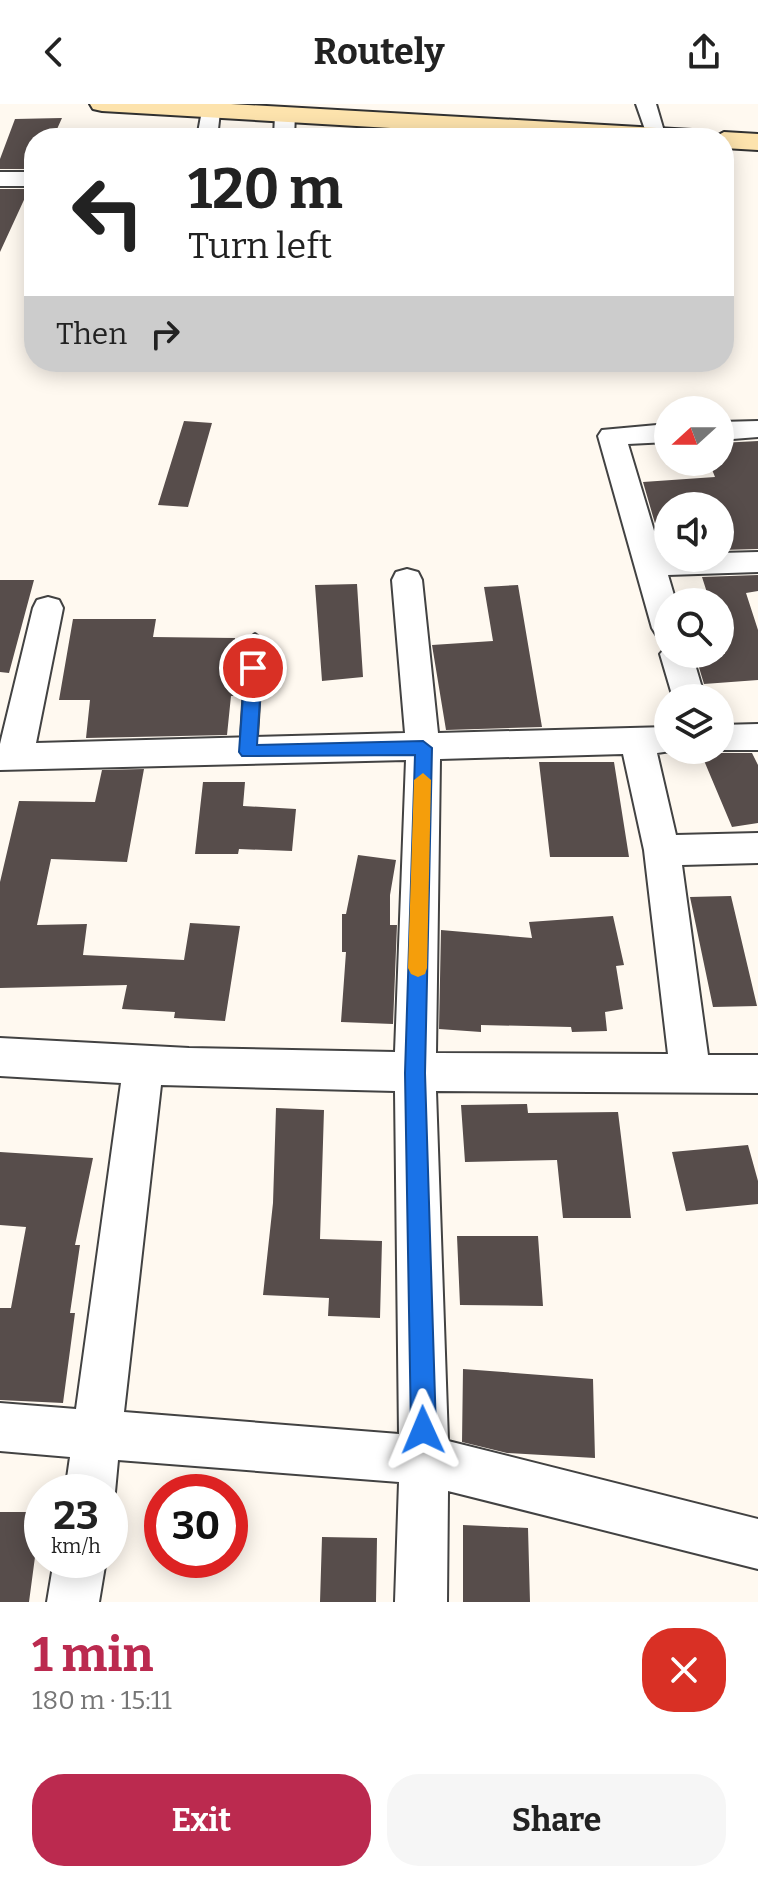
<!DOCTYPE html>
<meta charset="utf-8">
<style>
body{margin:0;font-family:Bitter,serif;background:#f6f6f6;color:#222;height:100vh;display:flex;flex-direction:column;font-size:30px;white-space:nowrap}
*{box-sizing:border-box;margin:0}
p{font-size:26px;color:#767676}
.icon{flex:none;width:44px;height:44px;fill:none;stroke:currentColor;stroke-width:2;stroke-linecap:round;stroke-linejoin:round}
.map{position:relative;height:1498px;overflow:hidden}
.sheet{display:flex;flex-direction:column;background:#fff;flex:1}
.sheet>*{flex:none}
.banner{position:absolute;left:24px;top:24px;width:710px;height:244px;border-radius:32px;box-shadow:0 4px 20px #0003;background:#fff;color:#222;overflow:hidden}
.needle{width:52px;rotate:249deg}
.buttons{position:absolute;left:654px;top:292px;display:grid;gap:16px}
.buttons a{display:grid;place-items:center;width:80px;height:80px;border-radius:50%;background:#fff;box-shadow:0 4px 20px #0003;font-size:40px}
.speed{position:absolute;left:24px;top:1370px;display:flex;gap:16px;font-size:40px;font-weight:700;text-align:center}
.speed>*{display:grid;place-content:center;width:104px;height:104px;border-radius:50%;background:#fff;box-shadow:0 4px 20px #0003;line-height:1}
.speed small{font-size:20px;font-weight:400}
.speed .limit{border:12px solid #d22;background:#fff;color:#111}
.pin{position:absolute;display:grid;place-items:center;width:68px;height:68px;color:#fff;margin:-34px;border:4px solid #fff;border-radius:50%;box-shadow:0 2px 8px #0007}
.me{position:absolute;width:88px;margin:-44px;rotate:359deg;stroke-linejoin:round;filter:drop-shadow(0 0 6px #0008)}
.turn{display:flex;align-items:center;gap:28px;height:168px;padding:0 32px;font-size:36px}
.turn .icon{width:104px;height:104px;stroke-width:2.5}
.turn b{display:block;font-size:56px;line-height:68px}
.then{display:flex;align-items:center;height:76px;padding:0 32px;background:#0003;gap:16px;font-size:30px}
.round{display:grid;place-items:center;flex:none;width:84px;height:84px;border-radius:32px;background:#f6f6f6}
.overview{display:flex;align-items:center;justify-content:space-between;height:136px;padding:0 32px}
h1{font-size:48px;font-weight:700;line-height:60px;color:#bb2a4f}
.action{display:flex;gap:16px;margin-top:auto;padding:16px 32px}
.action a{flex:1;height:92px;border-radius:32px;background:#bb2a4f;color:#fff;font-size:32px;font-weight:700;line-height:92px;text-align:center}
.action a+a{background:#f6f6f6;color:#222}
header{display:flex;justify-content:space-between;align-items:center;height:104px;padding:0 32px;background:#fff;font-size:36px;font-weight:700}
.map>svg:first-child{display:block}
.building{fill:#574d4b}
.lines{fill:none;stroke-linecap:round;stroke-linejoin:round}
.lane-casing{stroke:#424242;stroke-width:4}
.street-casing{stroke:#424242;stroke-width:4}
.secondary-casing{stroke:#313131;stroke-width:4}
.lane{fill:#fff;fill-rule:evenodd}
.street{fill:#fff;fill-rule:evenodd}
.secondary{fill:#fde3ad;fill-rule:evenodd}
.route{fill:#1a73e8;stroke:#114b97;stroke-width:2}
.slow{fill:#f59e0b}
</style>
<header><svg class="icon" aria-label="back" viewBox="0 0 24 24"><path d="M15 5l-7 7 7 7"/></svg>Routely<svg class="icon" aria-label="share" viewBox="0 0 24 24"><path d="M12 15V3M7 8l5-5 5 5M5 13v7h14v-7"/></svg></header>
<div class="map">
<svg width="758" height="1498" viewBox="0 0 758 1498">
<rect width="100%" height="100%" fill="#fff9f0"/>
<path class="building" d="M 62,14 L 53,34 L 34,34 L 34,65 L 0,65 L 0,55 L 15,15 Z
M 0,85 L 29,85 L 0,148 Z
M 184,317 L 212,319 L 188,403 L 158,401 Z
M 758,337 L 758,445 L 720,446 L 720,402 L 668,402 L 668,447 L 663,447 L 643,378 L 715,373 L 709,358 L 720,358 L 720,339 Z
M 758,471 L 758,487 L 746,489 L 758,526 L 758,576 L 704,580 L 695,550 L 725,550 L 720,532 L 720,498 L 710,498 L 702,473 Z
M 0,476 L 34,476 L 9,569 L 0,568 Z
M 357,480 L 363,573 L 322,577 L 315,481 Z
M 518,481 L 542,623 L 446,626 L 432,541 L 493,537 L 484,483 Z
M 73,515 L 156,515 L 153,533 L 235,534 L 234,592 L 231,592 L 227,631 L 86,634 L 90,596 L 59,596 Z
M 717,646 L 720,649 L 752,649 L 758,661 L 758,719 L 732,723 L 700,647 Z
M 539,658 L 614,658 L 629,753 L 550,753 Z
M 144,665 L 127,758 L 51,755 L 37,821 L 87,820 L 83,851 L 184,856 L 190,819 L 240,822 L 225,917 L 174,914 L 175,908 L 122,905 L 127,881 L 0,884 L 0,778 L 19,697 L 95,698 L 102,666 Z
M 203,678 L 245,678 L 243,702 L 296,705 L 292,747 L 239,745 L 238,750 L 195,750 Z
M 358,751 L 396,756 L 390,791 L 390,821 L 397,821 L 393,920 L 341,918 L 346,848 L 342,848 L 342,810 L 346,810 Z
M 731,792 L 757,902 L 713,903 L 690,793 Z
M 613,812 L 624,861 L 616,862 L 623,905 L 605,908 L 607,927 L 572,928 L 571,923 L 481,921 L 481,928 L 439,925 L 441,826 L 532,834 L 529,818 Z
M 527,1000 L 528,1009 L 618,1008 L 631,1114 L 563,1114 L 557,1056 L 465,1058 L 461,1001 Z
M 276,1004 L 324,1006 L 320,1135 L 382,1137 L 380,1214 L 328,1212 L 329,1194 L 263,1191 L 273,1099 Z
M 748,1041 L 758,1077 L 758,1100 L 686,1107 L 672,1048 Z
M 0,1048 L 93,1054 L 75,1141 L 80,1141 L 70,1209 L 75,1209 L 63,1299 L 0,1296 L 0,1204 L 11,1204 L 26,1123 L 0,1121 Z
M 457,1132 L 538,1132 L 543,1202 L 460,1201 Z
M 463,1265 L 593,1275 L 595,1354 L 507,1349 L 462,1338 Z
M 0,1408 L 41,1408 L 29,1498 L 0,1498 Z
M 463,1421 L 528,1424 L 530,1498 L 463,1498 Z
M 322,1433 L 377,1434 L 376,1498 L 320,1498 Z"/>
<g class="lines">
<g class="lane-casing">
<path id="lane" d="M 255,530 L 263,536 L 256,648 L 248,655 L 240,648 L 247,536 Z"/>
</g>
<g class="street-casing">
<path id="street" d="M 230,0 L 220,8 L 217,34 L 197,34 L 203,1 Z
M 636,0 L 656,0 L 666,34 L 648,34 Z
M 285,4 L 295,10 L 294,34 L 274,34 L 275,10 Z
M 0,68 L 34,68 L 34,82 L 0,82 Z
M 758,317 L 758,333 L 720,336 L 720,318 Z
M 668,320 L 668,338 L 628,340 L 661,450 L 668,450 L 668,454 L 720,454 L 720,449 L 758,448 L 758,468 L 668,471 L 676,498 L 668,498 L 668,535 L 657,532 L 652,524 L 598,332 L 602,326 Z
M 407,465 L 418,468 L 422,476 L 438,629 L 668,623 L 668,646 L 678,646 L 657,649 L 676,731 L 758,729 L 758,759 L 682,761 L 708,951 L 758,951 L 758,989 L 436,987 L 448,1337 L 758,1415 L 758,1465 L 448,1387 L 447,1498 L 395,1498 L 399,1378 L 118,1356 L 115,1388 L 110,1400 L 110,1388 L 65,1388 L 70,1353 L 0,1347 L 0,1299 L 76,1305 L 121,979 L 0,972 L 0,934 L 189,944 L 395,948 L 406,656 L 0,666 L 0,640 L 33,504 L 37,496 L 48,493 L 59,496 L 63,504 L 36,639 L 405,629 L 392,476 L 396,468 ZM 623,650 L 644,746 L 668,950 L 436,949 L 440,655 ZM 161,981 L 395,987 L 399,1330 L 124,1308 Z
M 668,541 L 668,550 L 692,550 L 705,594 L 673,594 L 660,550 Z
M 758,620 L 758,646 L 717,646 L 720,646 L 720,621 Z
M 54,1456 L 106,1456 L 99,1498 L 47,1498 Z"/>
</g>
<g class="secondary-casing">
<path id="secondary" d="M 90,0 L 231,0 L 692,26 L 701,29 L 705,34 L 561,34 L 102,7 L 93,5 Z
M 724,28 L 758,30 L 758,46 L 724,44 L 724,34 L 713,34 Z"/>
</g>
<use href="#lane" class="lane"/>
<use href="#street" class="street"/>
<use href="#secondary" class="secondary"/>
</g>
<path class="route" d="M 253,558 L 262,564 L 257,641 L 423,637 L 432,644 L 425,969 L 436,1326 L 432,1335 L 423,1338 L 415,1335 L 411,1326 L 405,969 L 415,651 L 242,652 L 239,648 L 245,564 Z"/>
<path class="slow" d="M 423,669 L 431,676 L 427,864 L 425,870 L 418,873 L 411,870 L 408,864 L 414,676 Z"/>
</svg>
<div class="buttons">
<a><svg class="needle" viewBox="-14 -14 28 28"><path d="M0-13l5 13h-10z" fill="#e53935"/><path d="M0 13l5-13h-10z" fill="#767676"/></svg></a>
<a><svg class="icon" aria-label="sound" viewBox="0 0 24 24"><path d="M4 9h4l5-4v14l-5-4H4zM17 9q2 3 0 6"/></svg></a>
<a><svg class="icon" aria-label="search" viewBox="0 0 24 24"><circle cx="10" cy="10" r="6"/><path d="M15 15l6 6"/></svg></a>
<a><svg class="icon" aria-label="layers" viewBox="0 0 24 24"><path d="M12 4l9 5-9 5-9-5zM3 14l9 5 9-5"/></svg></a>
</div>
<div class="speed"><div>23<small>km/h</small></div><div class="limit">30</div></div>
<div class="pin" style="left:253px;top:564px;background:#d93025"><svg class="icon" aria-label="arrive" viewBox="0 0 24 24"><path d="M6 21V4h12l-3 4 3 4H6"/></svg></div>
<svg class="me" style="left:423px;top:1326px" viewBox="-20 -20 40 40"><path d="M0-17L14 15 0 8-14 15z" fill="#1a73e8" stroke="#fff" stroke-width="4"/></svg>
<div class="banner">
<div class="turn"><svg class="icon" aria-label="left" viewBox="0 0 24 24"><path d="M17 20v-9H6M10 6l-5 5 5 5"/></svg><div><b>120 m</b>Turn left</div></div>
<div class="then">Then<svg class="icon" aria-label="right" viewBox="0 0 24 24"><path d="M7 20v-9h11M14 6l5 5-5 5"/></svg></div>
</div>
</div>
<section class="sheet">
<div class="overview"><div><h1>1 min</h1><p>180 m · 15:11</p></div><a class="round" style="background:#d93025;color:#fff"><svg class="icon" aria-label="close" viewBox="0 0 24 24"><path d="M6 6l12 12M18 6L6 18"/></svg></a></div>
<div class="action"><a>Exit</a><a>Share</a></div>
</section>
